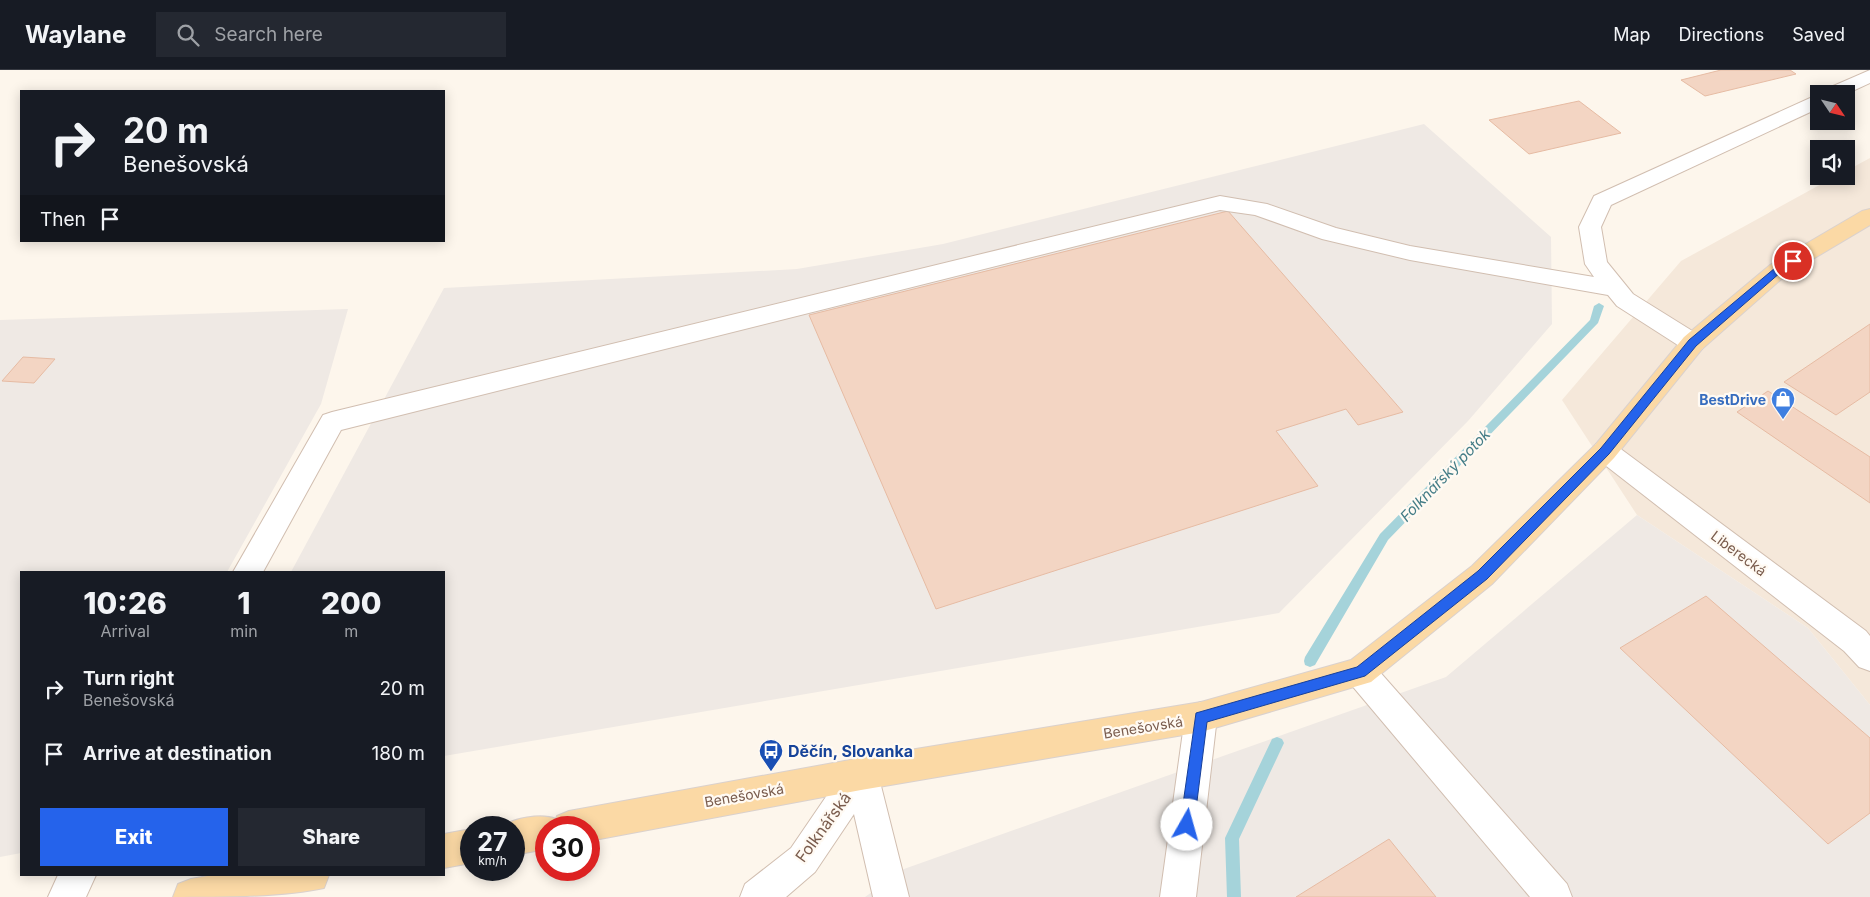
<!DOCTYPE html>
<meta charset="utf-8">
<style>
body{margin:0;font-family:Inter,sans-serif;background:#242831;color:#f1f3f6;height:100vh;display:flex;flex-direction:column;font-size:19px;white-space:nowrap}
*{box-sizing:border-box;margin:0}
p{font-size:16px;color:#9ea1a6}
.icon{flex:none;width:28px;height:28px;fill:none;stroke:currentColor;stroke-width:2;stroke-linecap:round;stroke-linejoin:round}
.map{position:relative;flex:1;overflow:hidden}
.drawer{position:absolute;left:20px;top:501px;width:425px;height:305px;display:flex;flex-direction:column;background:#171b24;border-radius:0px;box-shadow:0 2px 12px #0003}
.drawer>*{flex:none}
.top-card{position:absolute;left:20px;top:20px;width:425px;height:152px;border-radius:0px;box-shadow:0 2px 12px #0003;background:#171b24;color:#f1f3f6;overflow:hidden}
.needle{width:32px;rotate:125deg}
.buttons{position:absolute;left:1810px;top:15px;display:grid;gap:10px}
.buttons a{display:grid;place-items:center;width:45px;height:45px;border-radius:0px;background:#171b24;box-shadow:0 2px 12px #0003;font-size:25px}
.speed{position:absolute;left:460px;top:746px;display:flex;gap:10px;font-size:25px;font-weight:700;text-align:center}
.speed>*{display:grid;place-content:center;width:65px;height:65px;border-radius:50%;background:#171b24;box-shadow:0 2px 12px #0003;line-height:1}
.speed small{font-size:12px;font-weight:400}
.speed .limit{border:8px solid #d22;background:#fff;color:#111}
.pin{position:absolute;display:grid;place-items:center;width:42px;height:42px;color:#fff;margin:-21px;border:2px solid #fff;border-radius:50%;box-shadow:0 1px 5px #0007}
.me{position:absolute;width:55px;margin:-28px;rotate:7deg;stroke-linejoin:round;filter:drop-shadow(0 0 4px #0008)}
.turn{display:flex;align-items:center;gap:18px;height:105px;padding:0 20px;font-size:22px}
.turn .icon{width:65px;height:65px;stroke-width:2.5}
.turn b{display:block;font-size:35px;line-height:42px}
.then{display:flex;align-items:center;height:48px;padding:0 20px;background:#0003;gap:10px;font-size:19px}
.eta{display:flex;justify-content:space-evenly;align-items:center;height:85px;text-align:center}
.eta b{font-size:30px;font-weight:800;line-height:35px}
.button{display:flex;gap:10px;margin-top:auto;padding:10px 20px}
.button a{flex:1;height:58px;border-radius:0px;background:#2563eb;color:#fff;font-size:20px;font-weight:800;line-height:58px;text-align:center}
.button a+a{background:#242831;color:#f1f3f6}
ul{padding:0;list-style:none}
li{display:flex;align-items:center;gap:15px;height:65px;padding:0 20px}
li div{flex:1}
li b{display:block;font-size:19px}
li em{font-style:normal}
header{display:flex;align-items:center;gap:30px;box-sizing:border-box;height:70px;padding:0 25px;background:#171b24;border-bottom:1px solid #363941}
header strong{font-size:24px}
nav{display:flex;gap:28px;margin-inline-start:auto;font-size:18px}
.search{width:350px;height:45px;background:#242831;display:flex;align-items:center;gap:12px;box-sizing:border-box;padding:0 18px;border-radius:0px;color:#9ea1a6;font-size:19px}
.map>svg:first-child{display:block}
.residential{fill:#f5e8da}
.industrial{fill:#efe9e4}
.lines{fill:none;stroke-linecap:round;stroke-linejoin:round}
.stream{fill:#a5d3da;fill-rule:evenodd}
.building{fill:#f3d5c3;stroke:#e6bba3}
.minor-casing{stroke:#d1beb0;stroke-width:2}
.major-casing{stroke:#dad1cd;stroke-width:2}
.minor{fill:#fff;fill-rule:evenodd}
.major{fill:#fbd9a5;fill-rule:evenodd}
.route{fill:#2563eb;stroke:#184099}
.labels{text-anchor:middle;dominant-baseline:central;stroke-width:4.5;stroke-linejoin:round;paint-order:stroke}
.shop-label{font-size:14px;font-weight:bold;fill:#366cbe;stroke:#fffaf3;text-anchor:end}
.street-label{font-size:14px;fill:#7a5c4d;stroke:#fffaf3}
.water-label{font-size:15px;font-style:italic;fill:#437c86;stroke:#fffaf3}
.near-transit-label{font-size:16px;font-weight:bold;fill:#164399;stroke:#fffaf3;text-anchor:start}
.near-street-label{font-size:16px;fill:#7a5c4d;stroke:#fffaf3}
</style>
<header>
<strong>Waylane</strong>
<div class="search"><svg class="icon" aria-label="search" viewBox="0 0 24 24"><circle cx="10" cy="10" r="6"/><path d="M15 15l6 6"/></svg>Search here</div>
<nav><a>Map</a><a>Directions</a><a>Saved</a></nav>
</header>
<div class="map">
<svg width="1870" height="827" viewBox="0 0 1870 827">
<rect width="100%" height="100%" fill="#fdf6ec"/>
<path class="residential" d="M 1870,88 L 1870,635 L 1808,558 L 1637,445 L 1562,330 L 1681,191 L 1836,106 L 1846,106 L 1846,101 Z"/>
<path class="industrial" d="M 1424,54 L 1551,167 L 1552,254 L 1468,351 L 1279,543 L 444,686 L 444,502 L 291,502 L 444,218 L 797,199 L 943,174 Z
M 348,239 L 321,334 L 227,502 L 21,502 L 21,783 L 0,787 L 0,250 Z
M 1637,445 L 1808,558 L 1870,635 L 1870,827 L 865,827 L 904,799 L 1446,607 Z"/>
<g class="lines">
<path class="stream" d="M 1599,233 L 1604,236 L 1598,253 L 1388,470 L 1315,595 L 1310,597 L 1305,595 L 1304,591 L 1305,587 L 1380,464 L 1590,250 L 1594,236 Z
M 1277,667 L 1282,669 L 1284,673 L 1239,769 L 1241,827 L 1227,827 L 1225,768 L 1272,669 Z"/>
</g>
<path class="building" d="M 1721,0 L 1790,0 L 1796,4 L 1705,26 L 1681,10 Z
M 1579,31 L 1621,63 L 1529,84 L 1489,50 Z
M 1228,141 L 1403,342 L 1358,355 L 1346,339 L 1276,361 L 1318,416 L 936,539 L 809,245 Z
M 1870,254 L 1870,322 L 1836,345 L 1784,312 Z
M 23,287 L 55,289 L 34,313 L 2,311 Z
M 1768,321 L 1870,387 L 1870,433 L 1737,342 Z
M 1706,526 L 1870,668 L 1870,743 L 1828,774 L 1620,578 Z
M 1389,769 L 1436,827 L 1296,827 Z"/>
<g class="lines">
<g class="minor-casing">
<path id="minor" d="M 1870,0 L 1870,13 L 1846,24 L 1821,24 L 1824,20 Z
M 1819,24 L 1819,38 L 1611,135 L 1601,157 L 1607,192 L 1633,224 L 1702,267 L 1705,273 L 1702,279 L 1693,282 L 1684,279 L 1617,236 L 1608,225 L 1410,190 L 1322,169 L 1255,145 L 1220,140 L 341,360 L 263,502 L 233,502 L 323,345 L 332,342 L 1220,126 L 1267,134 L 1336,158 L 1410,176 L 1594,207 L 1585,194 L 1579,157 L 1594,126 Z
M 1605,371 L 1614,374 L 1866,561 L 1870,566 L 1870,601 L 1859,597 L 1844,581 L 1596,388 L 1592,381 L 1596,374 Z
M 1360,588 L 1371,592 L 1567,814 L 1572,827 L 1530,827 L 1349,612 L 1344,602 L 1349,592 Z
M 1201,632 L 1212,636 L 1217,647 L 1196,827 L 1160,827 L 1185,647 L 1190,636 Z
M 861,688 L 873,693 L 878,704 L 909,827 L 873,827 L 854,744 L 815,802 L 786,827 L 740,827 L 745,814 L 791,778 L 849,693 Z
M 58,805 L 96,805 L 86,827 L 48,827 Z"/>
</g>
<g class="major-casing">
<path id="major" d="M 1870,139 L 1870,155 L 1786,205 L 1702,279 L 1614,388 L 1492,514 L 1371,612 L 1201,662 L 861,720 L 589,771 L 589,758 L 546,758 L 546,779 L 514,785 L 514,758 L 501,758 C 511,748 542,743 556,749 L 557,746 L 569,741 L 861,688 L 1201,632 L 1351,590 L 1472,496 L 1596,374 L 1684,267 L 1770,195 L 1862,141 Z
M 471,759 L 471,793 L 444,798 L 444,764 Z
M 213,805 L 329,805 L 324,818 C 284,827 217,827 173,827 L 178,814 L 191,809 Z"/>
</g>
<use href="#minor" class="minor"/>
<use href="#major" class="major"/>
</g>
<path class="route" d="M 1793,188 L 1798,191 L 1797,193 L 1781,202 L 1696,276 L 1609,384 L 1487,509 L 1365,606 L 1207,652 L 1194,755 L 1192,760 L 1187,762 L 1182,760 L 1180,755 L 1196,643 L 1357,597 L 1478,501 L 1601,378 L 1689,270 L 1775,198 Z"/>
<defs>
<g id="shop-pin" transform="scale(1.25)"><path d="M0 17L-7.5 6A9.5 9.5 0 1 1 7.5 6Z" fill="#3f7fe0" stroke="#fffaf3"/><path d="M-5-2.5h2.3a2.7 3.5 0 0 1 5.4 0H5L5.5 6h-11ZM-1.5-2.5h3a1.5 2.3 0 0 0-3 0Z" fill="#fff"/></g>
<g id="bus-pin" transform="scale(1.25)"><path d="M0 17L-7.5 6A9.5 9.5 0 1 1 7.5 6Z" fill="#1a4fb4" stroke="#fffaf3"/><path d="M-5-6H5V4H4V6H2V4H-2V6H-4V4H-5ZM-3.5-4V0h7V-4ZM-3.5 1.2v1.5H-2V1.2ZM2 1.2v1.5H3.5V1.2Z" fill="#fff"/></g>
</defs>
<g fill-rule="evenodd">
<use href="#shop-pin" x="1783" y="329"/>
<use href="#bus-pin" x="771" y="681"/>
</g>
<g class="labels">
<g class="shop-label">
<text x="1766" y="329">BestDrive</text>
</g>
<g class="street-label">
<text transform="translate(1739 483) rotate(37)">Liberecká</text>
<text transform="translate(1143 657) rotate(-9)">Benešovská</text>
<text transform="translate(744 725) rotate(-10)">Benešovská</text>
</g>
<g class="water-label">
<text transform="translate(1445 405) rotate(-46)">Folknářský potok</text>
</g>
<g class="near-transit-label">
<text x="788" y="681">Děčín, Slovanka</text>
</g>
<g class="near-street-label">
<text transform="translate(823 757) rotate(-54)">Folknářská</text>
</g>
</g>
</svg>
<div class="buttons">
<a><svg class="needle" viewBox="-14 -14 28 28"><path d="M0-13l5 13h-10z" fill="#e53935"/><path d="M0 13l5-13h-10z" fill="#9ea1a6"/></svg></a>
<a><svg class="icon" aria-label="sound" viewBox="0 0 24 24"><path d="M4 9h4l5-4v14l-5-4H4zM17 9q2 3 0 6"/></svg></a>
</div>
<div class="speed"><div>27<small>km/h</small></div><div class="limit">30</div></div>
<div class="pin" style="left:1793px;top:191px;background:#d93025"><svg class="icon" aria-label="arrive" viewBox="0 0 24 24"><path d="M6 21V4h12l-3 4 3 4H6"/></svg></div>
<svg class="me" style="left:1187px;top:755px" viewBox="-20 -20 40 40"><circle r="19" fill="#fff"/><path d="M0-13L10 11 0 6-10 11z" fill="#2563eb"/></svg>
<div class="top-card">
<div class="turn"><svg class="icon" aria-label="right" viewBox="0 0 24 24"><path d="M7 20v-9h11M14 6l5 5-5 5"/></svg><div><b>20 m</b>Benešovská</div></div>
<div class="then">Then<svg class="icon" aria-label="arrive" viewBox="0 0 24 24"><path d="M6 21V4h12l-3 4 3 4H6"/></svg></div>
</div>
<section class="drawer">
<div class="eta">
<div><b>10:26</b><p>Arrival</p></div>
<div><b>1</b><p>min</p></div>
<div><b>200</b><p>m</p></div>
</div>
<ul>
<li><svg class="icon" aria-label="right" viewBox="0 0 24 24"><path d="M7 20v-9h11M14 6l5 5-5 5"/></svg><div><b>Turn right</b><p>Benešovská</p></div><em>20 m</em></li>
<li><svg class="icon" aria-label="arrive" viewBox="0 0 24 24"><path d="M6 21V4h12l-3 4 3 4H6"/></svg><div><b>Arrive at destination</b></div><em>180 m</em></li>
</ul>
<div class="button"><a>Exit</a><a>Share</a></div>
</section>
</div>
